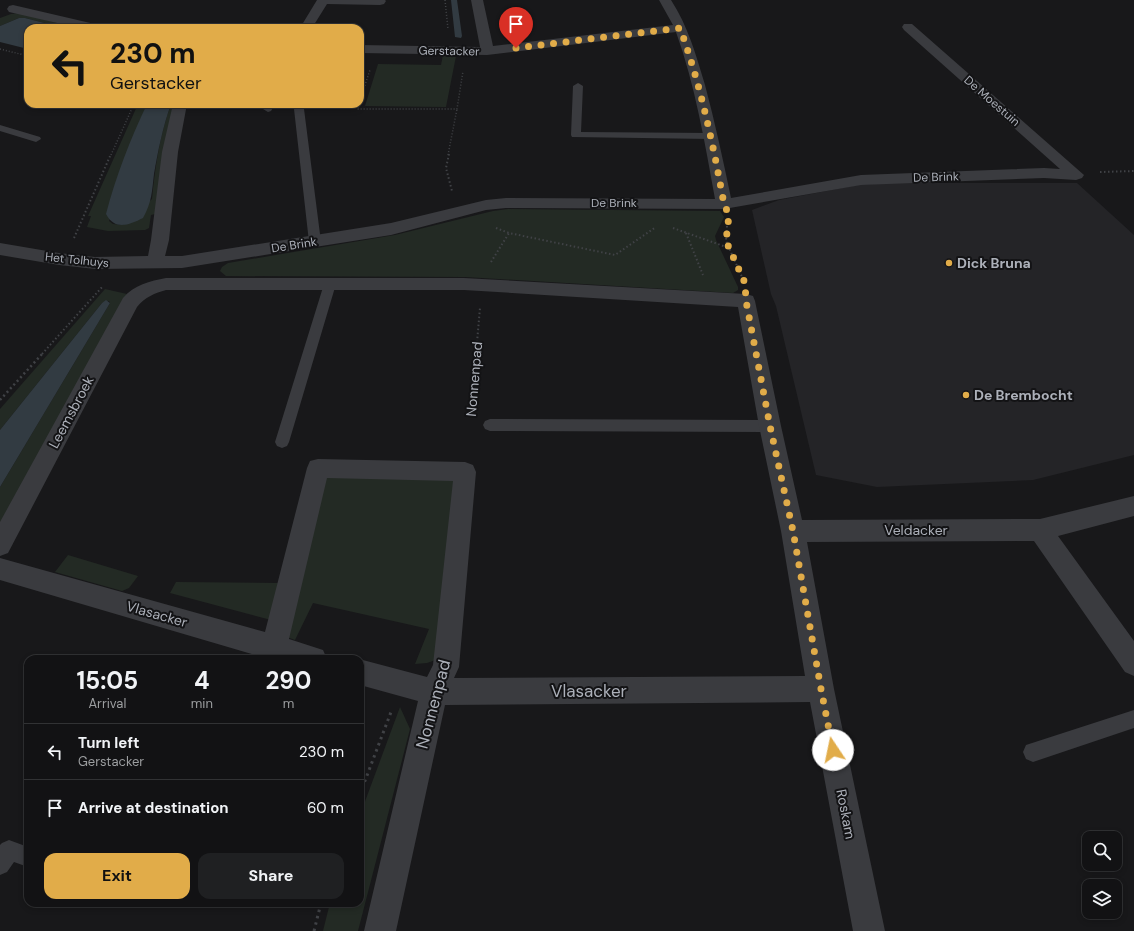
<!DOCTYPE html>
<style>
body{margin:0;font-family:"DM Sans",sans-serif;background:#1f2022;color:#f1f3f6;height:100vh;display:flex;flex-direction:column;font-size:15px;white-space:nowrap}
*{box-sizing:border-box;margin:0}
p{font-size:13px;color:#9c9ea0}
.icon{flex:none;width:22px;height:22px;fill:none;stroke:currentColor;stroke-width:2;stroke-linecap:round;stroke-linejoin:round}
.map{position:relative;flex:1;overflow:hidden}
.side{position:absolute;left:24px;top:655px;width:340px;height:252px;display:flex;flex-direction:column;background:#121214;border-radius:12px;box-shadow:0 2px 6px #0003,0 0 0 1px #313234}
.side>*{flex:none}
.top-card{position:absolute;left:24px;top:24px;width:340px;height:84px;border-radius:12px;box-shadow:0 2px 6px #0003,0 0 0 1px #313234;background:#e1ac49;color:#111;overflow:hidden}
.buttons{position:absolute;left:1082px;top:831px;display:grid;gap:8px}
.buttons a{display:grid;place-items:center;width:40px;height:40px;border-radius:8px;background:#121214;box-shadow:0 2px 6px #0003,0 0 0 1px #313234;font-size:20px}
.pin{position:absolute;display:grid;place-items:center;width:34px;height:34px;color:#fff;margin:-41px -17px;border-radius:50% 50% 50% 0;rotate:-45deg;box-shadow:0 0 4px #0007}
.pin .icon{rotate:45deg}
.me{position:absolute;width:44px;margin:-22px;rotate:349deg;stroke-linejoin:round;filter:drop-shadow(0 0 3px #0008)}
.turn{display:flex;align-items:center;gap:14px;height:84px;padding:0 20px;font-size:18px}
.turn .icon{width:52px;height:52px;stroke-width:2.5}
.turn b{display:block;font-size:28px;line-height:34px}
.eta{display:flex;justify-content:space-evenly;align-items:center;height:68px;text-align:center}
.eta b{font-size:24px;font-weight:700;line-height:28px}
.action{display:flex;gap:8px;margin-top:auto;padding:8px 20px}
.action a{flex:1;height:46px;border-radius:12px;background:#e1ac49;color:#111;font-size:16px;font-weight:700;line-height:46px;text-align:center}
.action a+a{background:#1f2022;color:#f1f3f6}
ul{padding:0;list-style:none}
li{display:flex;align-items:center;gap:12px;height:56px;padding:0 20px;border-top:1px solid #313234}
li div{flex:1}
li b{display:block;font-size:15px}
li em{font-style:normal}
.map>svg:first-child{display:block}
.built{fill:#242427}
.green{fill:#232a24}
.water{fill:#323b42}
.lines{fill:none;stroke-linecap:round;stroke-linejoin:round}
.path-far3{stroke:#404246;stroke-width:1.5;stroke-dasharray:1 2;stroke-linecap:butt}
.path-far2{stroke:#404246;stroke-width:2;stroke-dasharray:1.5 2.5;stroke-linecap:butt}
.path-far1{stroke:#404246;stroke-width:2.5;stroke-dasharray:2 3;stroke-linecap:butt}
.path{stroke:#404246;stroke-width:3;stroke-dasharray:2.5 4;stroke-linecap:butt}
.lane{fill:#3a3b3f;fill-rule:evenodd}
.street{fill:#3a3b3f;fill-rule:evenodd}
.route{stroke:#e1ac49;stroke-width:7;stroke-dasharray:0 12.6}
.poi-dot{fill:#e1ac49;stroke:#131315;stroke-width:1.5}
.labels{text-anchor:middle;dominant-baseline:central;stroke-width:4;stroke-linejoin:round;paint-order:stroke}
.far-street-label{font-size:12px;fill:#acb0b9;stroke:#131315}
.poi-label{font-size:14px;font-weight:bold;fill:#acb0b9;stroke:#131315;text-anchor:start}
.street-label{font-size:14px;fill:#acb0b9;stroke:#131315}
.near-street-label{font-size:17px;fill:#acb0b9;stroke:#131315}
</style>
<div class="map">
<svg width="1134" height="931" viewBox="0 0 1134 931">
<rect width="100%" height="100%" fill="#18181a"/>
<path class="built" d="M 890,183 L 1077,183 L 1134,235 L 1134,455 L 1033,480 L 877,487 L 816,475 L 776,306 L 771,294 L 752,210 L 779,200 L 858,185 Z"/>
<path class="green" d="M 19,13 L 77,28 L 64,28 L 25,18 L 19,18 L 0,26 L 0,18 L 11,14 Z
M 443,55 L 456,56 L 446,107 L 365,106 L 378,64 L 441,65 Z
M 138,104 L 147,104 L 139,123 L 109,221 L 113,224 L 123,225 L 152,199 C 155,167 160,134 171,104 L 175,104 L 155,214 L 151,215 L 149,228 L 145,230 L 108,231 L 87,227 L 91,216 L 88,216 Z
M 508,209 L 720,211 L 724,217 L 715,236 L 716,240 L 738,287 L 738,290 L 733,293 L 465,277 L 226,276 L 220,271 L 222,267 L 228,263 L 395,235 L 493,211 Z
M 105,289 L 127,294 L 0,530 L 0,487 L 110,303 L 109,301 L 102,303 L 0,430 L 0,409 Z
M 323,477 L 456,479 L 438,659 L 427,663 L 415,664 L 429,629 L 313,603 L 295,640 L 284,636 Z
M 68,555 L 138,576 L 129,588 L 122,591 L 55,572 Z
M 176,582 L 278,583 L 271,620 L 170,593 Z
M 400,707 L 410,729 L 358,931 L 323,931 L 330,903 L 360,903 L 360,815 Z"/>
<path class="water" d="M 451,0 L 457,0 L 462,36 L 461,38 L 455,37 Z
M 19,18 L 25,18 L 64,28 L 28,28 L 28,49 L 0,42 L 0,26 Z
M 147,104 L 171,104 C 163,126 158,151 154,174 C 152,191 152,202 143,218 C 129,225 115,231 106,214 C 116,176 130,140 147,104 Z
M 106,300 L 110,303 L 0,487 L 0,430 L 102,303 Z"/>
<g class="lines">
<path class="path-far3" d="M 445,0 L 448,29
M 0,49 L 28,56
M 360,100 L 370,70
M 359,104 L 357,109 L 457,109 L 463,71
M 111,155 L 134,104
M 448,155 L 457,109"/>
<path class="path-far2" d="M 449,154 L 446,168 L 452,191
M 1100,172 L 1134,171
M 727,226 L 726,241 L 742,277
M 496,228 L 509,233 L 615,255 L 656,227
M 673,228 L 729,248
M 686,233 L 703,275
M 74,238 L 111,154
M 491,262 L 509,233
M 42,354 L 103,286
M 476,354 L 480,308"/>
<path class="path-far1" d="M 0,400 L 43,353
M 471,412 L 476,353"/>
<path class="path" d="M 360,794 L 391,712
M 314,931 L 321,903"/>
<path class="lane" d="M 578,83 L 583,86 L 581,132 L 711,133 L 716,136 L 711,139 L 572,137 L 571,135 L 573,86 Z
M 265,104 L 275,104 L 271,111 L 268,112 L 263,109 Z
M 299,106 L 304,109 L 321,242 L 319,245 L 311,245 L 309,242 L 294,109 Z
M 0,125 L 40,137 L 41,139 L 36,142 L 0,131 Z
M 330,280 L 334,281 L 336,284 L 289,442 L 287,446 L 282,448 L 277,446 L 275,442 L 324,284 L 326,281 Z
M 490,419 L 770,420 L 775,422 L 777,426 L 775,430 L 770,432 L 490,431 L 485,429 L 483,425 L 485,421 Z
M 1134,710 L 1134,728 L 1033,762 L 1026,759 L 1023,752 L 1026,745 Z
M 9,840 L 28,847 L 28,867 L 14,862 L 7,872 L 0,875 L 0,845 L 2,843 Z"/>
<path class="street" d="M 317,0 L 385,0 L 386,1 L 384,4 L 380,5 L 327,4 L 312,28 L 300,28 Z
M 471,0 L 483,0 L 493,46 L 673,25 L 659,0 L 671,0 C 688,26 696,55 705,85 C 715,122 723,160 731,198 L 861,175 L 1044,168 L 1060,169 L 904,30 L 902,27 L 904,24 L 912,24 L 1084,175 L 1082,178 L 1076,180 L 1044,178 L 861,185 L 724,209 L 506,208 L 486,210 L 391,235 L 182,268 L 95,269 L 59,265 L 0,255 L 0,243 L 59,253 L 95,257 L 148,256 L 151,240 L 162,152 L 173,104 L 187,104 L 178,152 L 169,240 L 165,256 L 182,256 L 391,223 L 486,200 L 506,198 L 715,199 C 705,143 695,85 676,32 L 487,55 L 360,53 L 360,45 L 480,47 Z
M 13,5 L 99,25 L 101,28 L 79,28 L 9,12 L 7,9 L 9,6 Z
M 166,278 L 464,278 L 746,294 L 753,296 L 755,301 L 781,426 L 802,520 L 1040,519 L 1134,496 L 1134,516 L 1058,536 L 1134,641 L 1134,676 L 1125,672 L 1034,541 L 807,542 L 834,689 L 885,931 L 853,931 L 810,702 L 445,705 L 396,931 L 364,931 L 418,701 L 360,685 L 359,659 L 427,677 L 433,665 L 453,481 L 327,478 L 289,639 L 323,650 L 327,659 L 269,659 L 0,580 L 0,558 L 265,632 L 307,468 L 310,461 L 318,459 L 465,462 L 473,465 L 476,472 L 459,667 L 454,678 L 805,676 L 781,531 L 759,426 L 738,307 L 464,290 L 166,290 C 155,293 145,297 137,307 L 8,553 L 0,556 L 0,522 L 123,298 C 134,285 150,281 166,278 Z"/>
</g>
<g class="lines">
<path class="route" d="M 516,48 L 680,28 C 701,86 713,144 724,204 L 729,215 L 726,241 L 745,283 L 746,301 L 770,426 L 793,531 L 821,689 L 833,750"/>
</g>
<g class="poi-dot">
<circle cx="949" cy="263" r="4"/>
<circle cx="966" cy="395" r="4"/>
</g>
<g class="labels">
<g class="far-street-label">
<text transform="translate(449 51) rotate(1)">Gerstacker</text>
<text transform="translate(992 101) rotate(41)">De Moestuin</text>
<text transform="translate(936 177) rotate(-2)">De Brink</text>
<text x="614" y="203">De Brink</text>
<text transform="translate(294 245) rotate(-9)">De Brink</text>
<text transform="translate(77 260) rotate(6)">Het Tolhuys</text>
</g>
<g class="poi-label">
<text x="957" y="263">Dick Bruna</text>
<text x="974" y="395">De Brembocht</text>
</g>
<g class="street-label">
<text transform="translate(474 379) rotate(-85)">Nonnenpad</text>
<text transform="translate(71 412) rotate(-62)">Leemsbroek</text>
<text x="916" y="530">Veldacker</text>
<text transform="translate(157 614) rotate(16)">Vlasacker</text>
<text transform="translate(846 814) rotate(79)">Roskam</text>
</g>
<g class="near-street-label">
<text x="589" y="691">Vlasacker</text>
<text transform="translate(433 704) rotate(-75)">Nonnenpad</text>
</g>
</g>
</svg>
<div class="buttons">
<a><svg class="icon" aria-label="search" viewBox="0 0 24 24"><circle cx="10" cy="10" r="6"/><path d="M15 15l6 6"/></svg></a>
<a><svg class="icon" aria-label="layers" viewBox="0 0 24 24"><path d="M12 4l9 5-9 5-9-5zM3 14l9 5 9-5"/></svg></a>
</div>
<div class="pin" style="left:516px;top:48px;background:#d93025"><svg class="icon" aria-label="arrive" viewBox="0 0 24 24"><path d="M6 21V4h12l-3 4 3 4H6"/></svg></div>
<svg class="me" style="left:833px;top:750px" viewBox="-20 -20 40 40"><circle r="19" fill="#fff"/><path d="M0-13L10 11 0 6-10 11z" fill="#e1ac49"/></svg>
<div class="top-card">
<div class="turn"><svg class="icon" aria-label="left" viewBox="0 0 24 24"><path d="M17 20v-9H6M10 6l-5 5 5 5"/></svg><div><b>230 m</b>Gerstacker</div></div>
</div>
<section class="side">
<div class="eta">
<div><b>15:05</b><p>Arrival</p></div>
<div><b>4</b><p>min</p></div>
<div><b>290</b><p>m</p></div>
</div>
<ul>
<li><svg class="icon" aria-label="left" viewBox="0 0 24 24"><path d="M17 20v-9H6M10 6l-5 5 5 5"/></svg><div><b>Turn left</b><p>Gerstacker</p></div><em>230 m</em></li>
<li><svg class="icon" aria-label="arrive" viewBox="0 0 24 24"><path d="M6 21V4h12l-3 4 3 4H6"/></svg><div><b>Arrive at destination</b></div><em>60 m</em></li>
</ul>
<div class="action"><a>Exit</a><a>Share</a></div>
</section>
</div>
